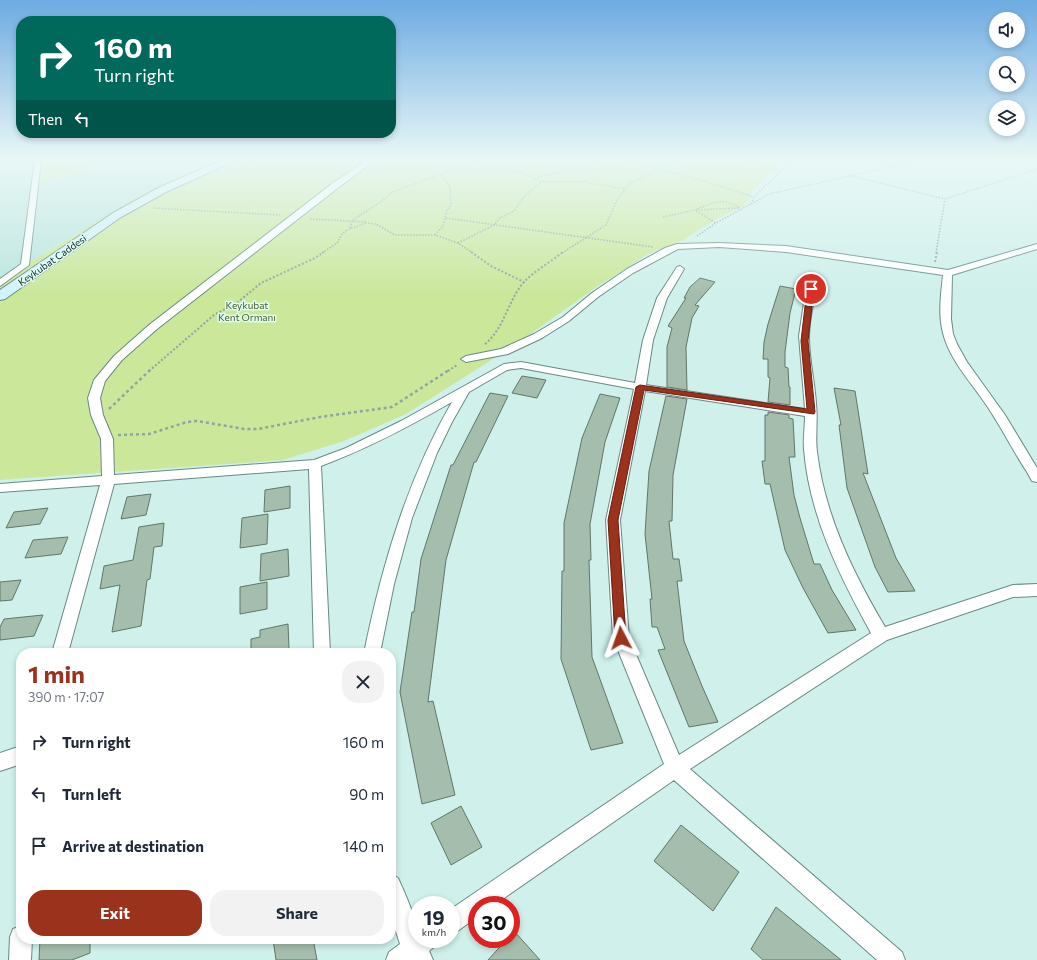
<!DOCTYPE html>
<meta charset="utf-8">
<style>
body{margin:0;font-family:Commissioner,sans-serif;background:#f2f2f3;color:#1f2937;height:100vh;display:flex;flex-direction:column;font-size:15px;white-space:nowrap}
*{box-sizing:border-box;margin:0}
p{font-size:13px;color:#747a83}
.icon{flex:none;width:22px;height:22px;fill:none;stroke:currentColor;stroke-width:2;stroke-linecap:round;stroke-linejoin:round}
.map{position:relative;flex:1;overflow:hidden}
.sheet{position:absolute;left:16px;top:648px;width:380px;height:296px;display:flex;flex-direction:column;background:#fff;border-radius:16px;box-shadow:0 2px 6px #0003}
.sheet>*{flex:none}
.banner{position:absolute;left:16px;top:16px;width:380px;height:122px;border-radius:16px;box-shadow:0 2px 6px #0003;background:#00695c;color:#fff;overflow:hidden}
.buttons{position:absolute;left:989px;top:12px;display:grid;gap:8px}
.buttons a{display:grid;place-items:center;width:36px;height:36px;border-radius:50%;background:#fff;box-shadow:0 2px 6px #0003;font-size:20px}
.speed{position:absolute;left:408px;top:896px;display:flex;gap:8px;font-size:20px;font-weight:700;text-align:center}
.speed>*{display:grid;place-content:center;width:52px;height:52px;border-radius:50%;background:#fff;box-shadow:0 2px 6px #0003;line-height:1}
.speed small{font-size:10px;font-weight:400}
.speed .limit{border:6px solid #d22;background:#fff;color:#111}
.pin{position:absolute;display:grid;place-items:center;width:34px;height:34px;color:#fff;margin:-17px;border:2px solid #fff;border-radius:50%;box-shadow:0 1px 4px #0007}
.me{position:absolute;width:44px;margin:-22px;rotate:356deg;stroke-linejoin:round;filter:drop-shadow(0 0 3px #0008)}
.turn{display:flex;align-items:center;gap:14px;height:84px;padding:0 12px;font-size:18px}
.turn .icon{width:52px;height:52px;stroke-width:2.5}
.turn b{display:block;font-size:28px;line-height:34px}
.then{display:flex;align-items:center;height:38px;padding:0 12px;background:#0003;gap:8px;font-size:15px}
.round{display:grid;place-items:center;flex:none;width:42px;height:42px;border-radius:16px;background:#f2f2f3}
.overview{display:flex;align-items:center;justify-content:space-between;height:68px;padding:0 12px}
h1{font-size:24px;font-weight:700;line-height:30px;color:#9b321b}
.primary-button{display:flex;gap:8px;margin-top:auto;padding:8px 12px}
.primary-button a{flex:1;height:46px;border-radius:16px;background:#9b321b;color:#fff;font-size:16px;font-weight:700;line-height:46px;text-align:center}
.primary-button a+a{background:#f2f2f3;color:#1f2937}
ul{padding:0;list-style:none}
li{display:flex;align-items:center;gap:12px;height:52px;padding:0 12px}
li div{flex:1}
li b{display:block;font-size:15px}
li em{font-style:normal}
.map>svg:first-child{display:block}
.built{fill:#bbe5df}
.green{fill:#cbe79a}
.building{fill:#a5bdac;stroke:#617768}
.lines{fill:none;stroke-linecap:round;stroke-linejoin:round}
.street-casing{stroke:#6b8985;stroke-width:2}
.secondary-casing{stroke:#6b8985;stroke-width:2}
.path-far2{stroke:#8da6a2;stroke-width:1.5;stroke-dasharray:1.5 1.5;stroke-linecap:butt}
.path-far1{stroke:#8da6a2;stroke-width:2;stroke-dasharray:2 2;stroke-linecap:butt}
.path{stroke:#8da6a2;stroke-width:2.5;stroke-dasharray:3 3;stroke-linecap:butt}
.street{fill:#fff;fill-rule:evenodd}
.secondary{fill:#d2f3fb;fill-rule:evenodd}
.route{fill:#9b321b;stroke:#652012}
.labels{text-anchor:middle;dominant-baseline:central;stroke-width:3;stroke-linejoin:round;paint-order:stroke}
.far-street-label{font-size:10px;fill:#172321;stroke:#dcfdf8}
.far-park-label{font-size:10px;fill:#4b5d23;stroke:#dcfdf8}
</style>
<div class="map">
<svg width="1037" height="960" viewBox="0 0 1037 960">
<rect width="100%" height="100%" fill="#cff0eb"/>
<path class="built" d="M 0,160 L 229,160 L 167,183 L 48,250 L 0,289 Z"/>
<path class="green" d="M 44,160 L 106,160 L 86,171 L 41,184 Z
M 217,160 L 783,160 L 753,190 L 744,206 L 717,219 L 681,241 L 648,254 L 598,286 L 512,347 L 406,414 L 344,441 L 283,460 L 0,480 L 0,278 L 17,266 L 35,259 L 132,200 L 181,176 Z"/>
<path class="building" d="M 700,278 L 715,282 L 695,305 L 699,306 L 692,318 L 686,347 L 687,390 L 667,387 L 667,347 L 672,328 L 668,326 L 686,298 L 684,298 L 690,287 Z
M 780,286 L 796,289 L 790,313 L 785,352 L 785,367 L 788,368 L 789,387 L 790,387 L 790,405 L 768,402 L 770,378 L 768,377 L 768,359 L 763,359 L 764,342 L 768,324 Z
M 522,376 L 546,380 L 537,398 L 512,393 Z
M 834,388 L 855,391 L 868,474 L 863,473 L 896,558 L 915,591 L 888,592 L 875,567 L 847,488 L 839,425 L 841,425 Z
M 490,393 L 508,396 L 476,462 L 474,462 L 446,560 L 428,702 L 433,701 L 455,795 L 422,804 L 400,692 L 412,612 L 414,612 L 421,559 L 451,465 L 453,465 Z
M 600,394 L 620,398 L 605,442 L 590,524 L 591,560 L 589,560 L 592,657 L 623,743 L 591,750 L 561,659 L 562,571 L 564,571 L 564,523 L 582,438 Z
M 666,396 L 687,399 L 673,475 L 672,521 L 669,521 L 673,559 L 679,559 L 682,581 L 677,581 L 684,641 L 702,686 L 718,722 L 689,727 L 658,650 L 665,649 L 657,627 L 652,627 L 650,599 L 652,599 L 645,534 L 649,471 Z
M 768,412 L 789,415 L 789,418 L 793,419 L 795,457 L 789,457 L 794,495 L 800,518 L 814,564 L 820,564 L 832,590 L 856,630 L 828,633 L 803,588 L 785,550 L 770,484 L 765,484 L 762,461 L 765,461 L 765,415 L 768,415 Z
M 290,486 L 290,508 L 264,512 L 265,490 Z
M 151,494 L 146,515 L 121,519 L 127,497 Z
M 48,508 L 40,524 L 6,528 L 14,512 Z
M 268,514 L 267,544 L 240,548 L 242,518 Z
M 164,523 L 162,546 L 154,547 L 150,579 L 147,580 L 141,626 L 112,632 L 120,585 L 100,589 L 104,566 L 133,560 L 139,527 Z
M 68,537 L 61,554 L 25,558 L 33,540 Z
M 288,549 L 289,576 L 260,581 L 261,554 Z
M 21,580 L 12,600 L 0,601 L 0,582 Z
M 267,582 L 267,609 L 240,614 L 240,587 Z
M 43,615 L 34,636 L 0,640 L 0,627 L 4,619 Z
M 288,624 L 289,649 L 272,653 L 251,653 L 251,639 L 260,637 L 260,630 Z
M 461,806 L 482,847 L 451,865 L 431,823 Z
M 681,825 L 739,872 L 713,911 L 654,861 Z
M 776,907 L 841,960 L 763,960 L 751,949 Z
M 514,931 L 540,960 L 488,960 L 507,939 L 511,939 L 511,934 Z
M 40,939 L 90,939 L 90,953 L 72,960 L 39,960 Z
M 273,939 L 313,939 L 317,960 L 276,960 Z"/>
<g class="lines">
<g class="street-casing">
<path id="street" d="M 35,160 L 41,160 L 29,265 L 0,286 L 0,279 L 21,264 Z
M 367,160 L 375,160 L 339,187 L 157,329 L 122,360 L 105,381 L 100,398 L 103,415 L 113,439 L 114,475 L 314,460 L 346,448 L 401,421 L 504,364 L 521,362 L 635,383 L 643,340 L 657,298 L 677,267 L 680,266 L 684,269 L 667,298 L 653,340 L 646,385 L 805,409 L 799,336 L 806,289 L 808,287 L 814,287 L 816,289 C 813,305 809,321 809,337 C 809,360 815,382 816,404 C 818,420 815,436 817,452 C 825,516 853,573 885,627 L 1013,585 L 1037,584 L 1037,596 L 1013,597 L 887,640 L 690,769 L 902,952 L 905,960 L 877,960 L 674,780 L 494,905 L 477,905 L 477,917 L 459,930 L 451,933 L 451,909 L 664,764 L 613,638 L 606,520 L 634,389 L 521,368 L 507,370 L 469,392 L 452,422 L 437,453 L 412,518 L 394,584 L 380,653 L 364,653 C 382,565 407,480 452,402 C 410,426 367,449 321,466 L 330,653 L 314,653 L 309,469 L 114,484 L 68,653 L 52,653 L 100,485 L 0,492 L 0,484 L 102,476 L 101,439 L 91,415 L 88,398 L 94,380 L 114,356 L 149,325 L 333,183 ZM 645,391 L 805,416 C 805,427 803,438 804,449 C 809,515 840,577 871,633 L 679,755 L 629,638 L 620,520 Z
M 719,243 L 786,246 L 948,270 L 1037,244 L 1037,249 L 952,275 L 951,319 L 953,334 L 957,344 L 967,362 L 1005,415 L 1037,468 L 1037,482 L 1032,481 L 1027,472 C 1013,451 1002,428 987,406 C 972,383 950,361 943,333 C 938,314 941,294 943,275 L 786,252 L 719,247 L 678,249 L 633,273 L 598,297 L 569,321 L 542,338 L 508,354 L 466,362 L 461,359 L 466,356 L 501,349 L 534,334 L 563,317 L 592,293 L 627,269 L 665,248 L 677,244 Z
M 21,746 L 21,764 L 0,771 L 0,753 Z
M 391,874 L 398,878 C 406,896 417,918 417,939 L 437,939 L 434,947 L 429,951 L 433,960 L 386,960 L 389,952 L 400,944 L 391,916 Z
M 21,926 L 21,939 L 32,939 L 31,960 L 9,960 L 10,937 L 13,929 Z"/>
</g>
<g class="secondary-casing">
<path id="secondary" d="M 223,160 L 237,160 L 168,191 L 121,217 L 5,299 L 0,300 L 0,290 L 113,213 L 160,187 Z"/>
</g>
<path class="path-far2" d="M 462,160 L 514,171 L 532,177 L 541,182 L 584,182 L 625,189
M 627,160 L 707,182 L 754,197
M 747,160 L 781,171
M 883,160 L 899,164
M 851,176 L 945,199 L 1037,169
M 535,178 L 590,165 L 595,160
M 751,204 L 754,197 L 792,160
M 153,208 L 280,215
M 697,209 C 715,202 722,197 740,208
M 696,211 L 716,223
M 663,217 L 695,210 L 739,208
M 446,218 L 653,247
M 310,219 L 367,222
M 350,228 L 353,220 L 382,201 L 392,192 L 481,160
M 435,235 L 443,226 L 447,210 L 451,205 L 450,187 L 441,175
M 697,236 L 716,223 L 769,194 L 921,160
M 458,243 L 494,225 L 500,218 L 514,211 L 524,197 L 541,182
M 322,253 L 337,243 L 342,234 L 347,230 L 366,223 L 376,224 L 395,235 L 435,235 L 458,243 L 473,253
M 562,253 L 606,225 L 617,200 L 629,184 L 679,160
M 936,253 L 945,199"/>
<path class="path-far1" d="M 471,252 L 491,266 L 524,282
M 935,262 L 937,252
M 485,344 C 504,329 508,300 524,282 C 533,272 552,261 563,252
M 149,371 L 214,315 L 238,302 L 261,283 L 315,258 L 324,252
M 448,371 L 457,365"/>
<path class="path" d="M 109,409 L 150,370
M 118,435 L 149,434 L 187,422 L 197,421 L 244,429 L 258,429 L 320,417 L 392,407 L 449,370"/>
<use href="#street" class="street"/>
<use href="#secondary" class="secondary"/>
</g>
<linearGradient id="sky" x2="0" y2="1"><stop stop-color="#6dabe2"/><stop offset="0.54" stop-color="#e9f8f6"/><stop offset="1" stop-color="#e9f8f6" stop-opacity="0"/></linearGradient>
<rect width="1037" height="295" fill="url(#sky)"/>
<path class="route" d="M 811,287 L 814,289 L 808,341 L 815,412 L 814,414 L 644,390 L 618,520 L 626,638 L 625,641 L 621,643 L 617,641 L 615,638 L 608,520 L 636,387 L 640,385 L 807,409 L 801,341 L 807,289 Z"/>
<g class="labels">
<g class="far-street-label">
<text transform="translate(52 260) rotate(-35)">Keykubat Caddesi</text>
</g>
<g class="far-park-label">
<text x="247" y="305">Keykubat<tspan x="247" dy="12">Kent Ormanı</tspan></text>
</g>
</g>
</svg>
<div class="buttons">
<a><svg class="icon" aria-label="sound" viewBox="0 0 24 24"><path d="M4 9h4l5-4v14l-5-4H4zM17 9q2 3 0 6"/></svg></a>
<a><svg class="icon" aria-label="search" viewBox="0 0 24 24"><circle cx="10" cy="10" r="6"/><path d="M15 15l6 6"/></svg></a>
<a><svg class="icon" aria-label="layers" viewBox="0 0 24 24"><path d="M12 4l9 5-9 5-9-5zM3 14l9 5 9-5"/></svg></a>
</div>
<div class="speed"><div>19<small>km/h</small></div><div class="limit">30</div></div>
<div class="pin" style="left:811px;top:289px;background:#d93025"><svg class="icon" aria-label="arrive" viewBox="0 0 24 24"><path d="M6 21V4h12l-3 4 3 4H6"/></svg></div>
<svg class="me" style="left:621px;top:638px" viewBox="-20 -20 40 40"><path d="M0-17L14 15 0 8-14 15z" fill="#9b321b" stroke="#fff" stroke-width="4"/></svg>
<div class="banner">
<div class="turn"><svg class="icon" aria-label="right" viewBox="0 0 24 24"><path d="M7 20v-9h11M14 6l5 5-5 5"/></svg><div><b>160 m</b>Turn right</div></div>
<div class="then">Then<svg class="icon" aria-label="left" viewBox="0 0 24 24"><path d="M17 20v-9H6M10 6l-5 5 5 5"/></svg></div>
</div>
<section class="sheet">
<div class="overview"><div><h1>1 min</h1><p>390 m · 17:07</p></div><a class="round"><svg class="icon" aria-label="close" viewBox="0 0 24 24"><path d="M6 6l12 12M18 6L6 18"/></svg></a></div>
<ul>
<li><svg class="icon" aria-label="right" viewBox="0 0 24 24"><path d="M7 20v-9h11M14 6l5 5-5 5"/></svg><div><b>Turn right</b></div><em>160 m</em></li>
<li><svg class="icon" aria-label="left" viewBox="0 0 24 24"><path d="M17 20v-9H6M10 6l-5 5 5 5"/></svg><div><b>Turn left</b></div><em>90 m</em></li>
<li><svg class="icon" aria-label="arrive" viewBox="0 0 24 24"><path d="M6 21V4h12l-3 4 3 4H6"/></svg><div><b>Arrive at destination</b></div><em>140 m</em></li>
</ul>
<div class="primary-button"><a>Exit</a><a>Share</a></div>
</section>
</div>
